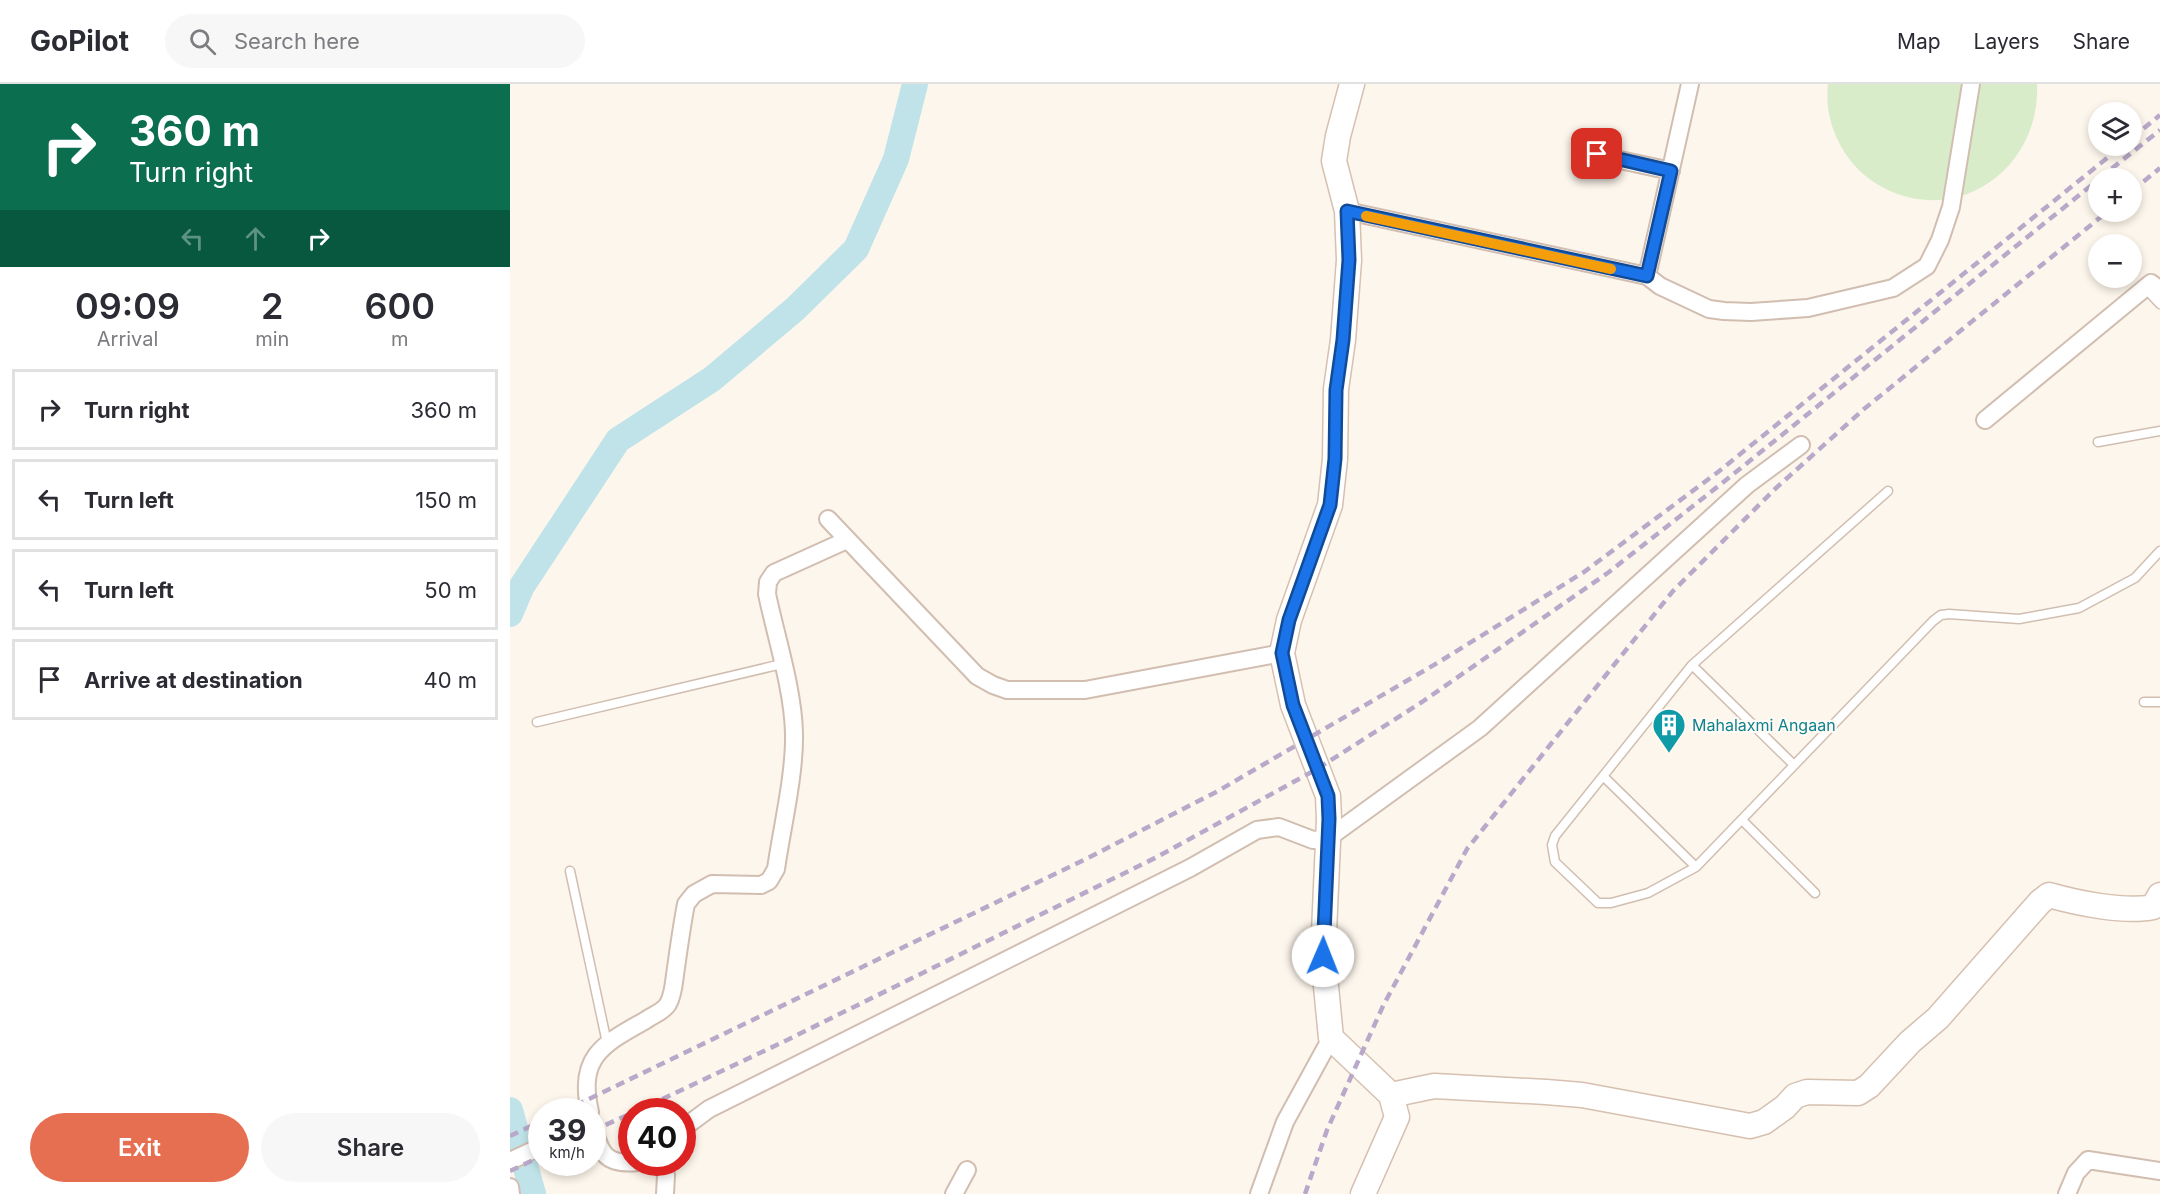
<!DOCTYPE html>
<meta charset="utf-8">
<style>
body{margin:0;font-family:Inter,sans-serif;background:#f7f7f7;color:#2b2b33;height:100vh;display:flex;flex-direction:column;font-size:22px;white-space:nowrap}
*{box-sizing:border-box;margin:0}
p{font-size:20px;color:#7c7c81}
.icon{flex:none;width:33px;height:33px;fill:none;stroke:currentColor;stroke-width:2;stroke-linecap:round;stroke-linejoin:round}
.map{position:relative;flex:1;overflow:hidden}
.panel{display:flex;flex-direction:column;background:#fff;width:510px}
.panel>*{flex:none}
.banner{background:#0b6e4f;color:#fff;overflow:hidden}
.controls{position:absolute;left:1578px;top:18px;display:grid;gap:12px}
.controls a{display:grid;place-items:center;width:54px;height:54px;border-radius:50%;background:#fff;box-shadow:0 3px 9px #0003;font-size:30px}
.speed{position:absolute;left:18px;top:1014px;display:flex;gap:12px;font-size:30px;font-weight:700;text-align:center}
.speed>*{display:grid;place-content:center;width:78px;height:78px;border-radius:50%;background:#fff;box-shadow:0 3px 9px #0003;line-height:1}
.speed small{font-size:15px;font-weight:400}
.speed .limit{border:9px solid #d22;background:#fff;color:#111}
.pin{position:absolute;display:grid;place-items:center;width:51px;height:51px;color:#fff;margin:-26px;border-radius:12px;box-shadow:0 3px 9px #0006}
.me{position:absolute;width:66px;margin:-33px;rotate:1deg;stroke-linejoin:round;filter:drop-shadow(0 0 4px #0008)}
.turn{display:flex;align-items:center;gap:21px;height:126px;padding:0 30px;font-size:27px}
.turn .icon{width:78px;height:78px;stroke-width:2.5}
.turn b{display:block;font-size:42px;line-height:51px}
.lanes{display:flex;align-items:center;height:57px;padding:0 30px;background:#0003;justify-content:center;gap:30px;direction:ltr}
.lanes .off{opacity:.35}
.eta{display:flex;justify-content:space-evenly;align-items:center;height:102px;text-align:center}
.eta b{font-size:36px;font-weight:600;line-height:42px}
.action{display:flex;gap:12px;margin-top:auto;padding:12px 30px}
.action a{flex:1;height:69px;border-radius:36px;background:#e76f51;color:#fff;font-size:24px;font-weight:600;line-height:69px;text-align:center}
.action a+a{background:#f7f7f7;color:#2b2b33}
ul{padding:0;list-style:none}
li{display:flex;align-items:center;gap:18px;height:81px;margin:0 12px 9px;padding:0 18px;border:3px solid #e1e1e2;border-radius:0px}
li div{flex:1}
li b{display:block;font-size:22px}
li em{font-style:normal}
header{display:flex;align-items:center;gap:36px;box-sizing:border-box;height:84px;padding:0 30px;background:#fff;border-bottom:2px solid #e1e1e2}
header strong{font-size:28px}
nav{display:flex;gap:33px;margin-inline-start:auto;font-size:21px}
.search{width:420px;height:54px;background:#f7f7f7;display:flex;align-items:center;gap:15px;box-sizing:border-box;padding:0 21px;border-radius:33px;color:#7c7c81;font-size:22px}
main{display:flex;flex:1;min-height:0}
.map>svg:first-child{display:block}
.green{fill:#d8ecc9}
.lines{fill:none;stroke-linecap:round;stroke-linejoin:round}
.river{stroke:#bfe3e8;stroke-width:26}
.lane-casing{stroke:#d1beb0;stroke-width:11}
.street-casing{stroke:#d1beb0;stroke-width:20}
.secondary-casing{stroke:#d6c0b0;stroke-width:27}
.lane{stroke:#fff;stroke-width:8}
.street{stroke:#fff;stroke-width:16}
.secondary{stroke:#fff;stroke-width:24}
.rail{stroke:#b9a8c9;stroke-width:4.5;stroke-dasharray:9 6;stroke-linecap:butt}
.route-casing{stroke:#114b97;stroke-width:15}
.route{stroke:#1a73e8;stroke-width:10}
.slow{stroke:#f59e0b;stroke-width:10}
.labels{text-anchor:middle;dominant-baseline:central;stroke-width:4.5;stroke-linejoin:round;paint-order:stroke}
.culture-label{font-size:16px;fill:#0d838f;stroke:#fffaf3;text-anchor:start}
</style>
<header>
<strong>GoPilot</strong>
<div class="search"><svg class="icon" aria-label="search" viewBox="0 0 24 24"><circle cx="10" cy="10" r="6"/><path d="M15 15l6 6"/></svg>Search here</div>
<nav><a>Map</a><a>Layers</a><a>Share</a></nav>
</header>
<main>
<section class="panel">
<div class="banner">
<div class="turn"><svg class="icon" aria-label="right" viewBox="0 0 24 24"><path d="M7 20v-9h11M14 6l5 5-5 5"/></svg><div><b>360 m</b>Turn right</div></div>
<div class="lanes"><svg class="icon off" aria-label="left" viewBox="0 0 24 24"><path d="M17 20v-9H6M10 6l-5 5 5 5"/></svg><svg class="icon off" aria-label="ahead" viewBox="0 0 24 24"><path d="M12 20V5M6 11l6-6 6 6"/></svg><svg class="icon" aria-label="right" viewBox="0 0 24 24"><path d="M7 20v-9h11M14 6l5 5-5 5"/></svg></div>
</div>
<div class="eta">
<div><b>09:09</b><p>Arrival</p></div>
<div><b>2</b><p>min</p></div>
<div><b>600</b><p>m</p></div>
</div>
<ul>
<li><svg class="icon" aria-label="right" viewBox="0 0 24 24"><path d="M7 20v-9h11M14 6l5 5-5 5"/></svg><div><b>Turn right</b></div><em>360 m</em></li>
<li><svg class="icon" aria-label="left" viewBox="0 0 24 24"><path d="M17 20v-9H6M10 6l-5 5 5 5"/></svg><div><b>Turn left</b></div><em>150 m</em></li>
<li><svg class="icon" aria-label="left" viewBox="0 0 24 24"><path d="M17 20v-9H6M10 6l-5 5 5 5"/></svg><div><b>Turn left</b></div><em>50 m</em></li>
<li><svg class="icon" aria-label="arrive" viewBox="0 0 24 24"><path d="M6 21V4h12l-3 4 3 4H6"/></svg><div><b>Arrive at destination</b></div><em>40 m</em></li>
</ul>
<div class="action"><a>Exit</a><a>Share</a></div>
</section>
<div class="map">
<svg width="1650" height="1110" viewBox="0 0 1650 1110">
<rect width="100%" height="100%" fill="#fdf6ec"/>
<path class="green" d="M 1318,0 L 1527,0 C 1531,79 1456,140 1380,107 C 1362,99 1346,86 1335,69 C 1322,49 1315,25 1318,0 Z"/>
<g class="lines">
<path class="river" d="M 0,530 L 12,502 L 108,356 L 202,295 L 285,225 L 346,165 L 386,75 L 405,0
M 0,1026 L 23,1110"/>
<g class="lane-casing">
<path id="lane" d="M 1635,204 L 1650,220
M 1588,358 L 1650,347
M 1378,407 L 1182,581 L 1045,752 L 1042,761 L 1045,778 L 1088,819 L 1101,819 L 1138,809 L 1186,783 L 1423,537 L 1431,531 L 1439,530 L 1509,535 L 1569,524 L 1625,494 L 1650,467
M 1182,581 L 1284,681
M 1634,618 L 1650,618
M 27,638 L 272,580
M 1093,692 L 1186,783
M 1232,736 L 1305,809
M 60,787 L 97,959"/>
</g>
<g class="street-casing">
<path id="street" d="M 1087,71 L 1161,87
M 837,127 L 1137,192 L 1150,202 L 1199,225 L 1214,227 L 1241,228 L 1298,224 L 1383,204 L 1417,182 L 1430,156 L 1441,123 L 1461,0
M 1137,192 L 1180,0
M 1475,336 L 1641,199 L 1650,206
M 318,435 L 467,592 L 483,601 L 497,606 L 575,606 L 772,569
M 80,1028 C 67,973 93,960 136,936 C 143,931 153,928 158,920 C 164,910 164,895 166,884 C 169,862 172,841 176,820 L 184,810 L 202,800 L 251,801 L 259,797 L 266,785 C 272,743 285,690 284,649 C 283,605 266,553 257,510 L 258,498 L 264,489 L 337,456
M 82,1039 C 90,1068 94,1082 128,1078
M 172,1045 L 199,1025 L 680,784 L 747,746 L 769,743 L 803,756 L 817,755 L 970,644 L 1237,401 L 1291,361
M 0,1077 L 32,1062
M 151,1078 L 156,1091 L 155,1110
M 0,1103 L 1,1110
M 444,1110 L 457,1086
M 749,1110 L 775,1038 L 821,954
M 1557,1110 L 1566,1089 L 1578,1076 L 1650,1087"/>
</g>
<g class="secondary-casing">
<path id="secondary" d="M 842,0 L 828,52 L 824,77 L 837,127 L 839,176 L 833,256 L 826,305 L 825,375 L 820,421 L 779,536 L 772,569 L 783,621 L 818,712 L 819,735 L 813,871 L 821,954 L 881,1011 L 887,1033 L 853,1110
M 881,1011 L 924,1002 L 1036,1008 L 1072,1011 L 1240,1042 L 1254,1038 L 1275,1023 L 1285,1012 L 1297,1008 L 1348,1009 L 1359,1002 L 1400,958 L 1428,934 L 1530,818 L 1539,811 C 1567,819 1615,829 1643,823 L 1650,811"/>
</g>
<use href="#lane" class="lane"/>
<use href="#street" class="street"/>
<use href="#secondary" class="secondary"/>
<path class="rail" d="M 1622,54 L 1650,31
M 1590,94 L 1650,46
M 1622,107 L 1650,84
M 52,1028 L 578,774 L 708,707 L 929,578 L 1074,488 L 1208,388 L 1612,62
M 125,1028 L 273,958 L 647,773 L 807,685 L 912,618 L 1099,488 L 1216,396 L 1588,96
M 82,1047 L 122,1029
M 0,1052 L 32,1037
M 0,1087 L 32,1072
M 795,1110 L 817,1046 L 873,922 L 957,765 L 1163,507 L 1265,405 L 1354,325 L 1597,128"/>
</g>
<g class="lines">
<g class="route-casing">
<path id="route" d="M 813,872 L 819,735 L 818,712 L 783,621 L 772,569 L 779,536 L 820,421 L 825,375 L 826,306 L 833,256 L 839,176 L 837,127 L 1137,192 L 1161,87 L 1087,70"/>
</g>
<use href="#route" class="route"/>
<path class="slow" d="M 856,132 L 1101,185"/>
</g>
<defs>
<g id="building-pin" transform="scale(1.725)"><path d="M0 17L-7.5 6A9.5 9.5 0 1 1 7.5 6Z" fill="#0f9aa8" stroke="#fffaf3"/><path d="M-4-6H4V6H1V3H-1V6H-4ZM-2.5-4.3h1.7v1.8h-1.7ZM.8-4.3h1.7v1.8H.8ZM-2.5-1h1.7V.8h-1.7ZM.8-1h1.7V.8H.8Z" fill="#fff"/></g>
</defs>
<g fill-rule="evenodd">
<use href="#building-pin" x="1159" y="641"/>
</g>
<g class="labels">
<g class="culture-label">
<text x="1182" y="641">Mahalaxmi Angaan</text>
</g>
</g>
</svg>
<div class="controls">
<a><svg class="icon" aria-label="layers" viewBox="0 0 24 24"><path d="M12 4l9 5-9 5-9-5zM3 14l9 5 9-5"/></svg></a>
<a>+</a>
<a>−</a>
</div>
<div class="speed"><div>39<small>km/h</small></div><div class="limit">40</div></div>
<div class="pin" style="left:1087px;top:70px;background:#d93025"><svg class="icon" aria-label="arrive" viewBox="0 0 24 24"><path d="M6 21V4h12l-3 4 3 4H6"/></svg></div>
<svg class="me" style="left:813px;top:872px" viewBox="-20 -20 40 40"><circle r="19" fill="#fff"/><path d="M0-13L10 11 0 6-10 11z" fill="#1a73e8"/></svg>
</div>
</main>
